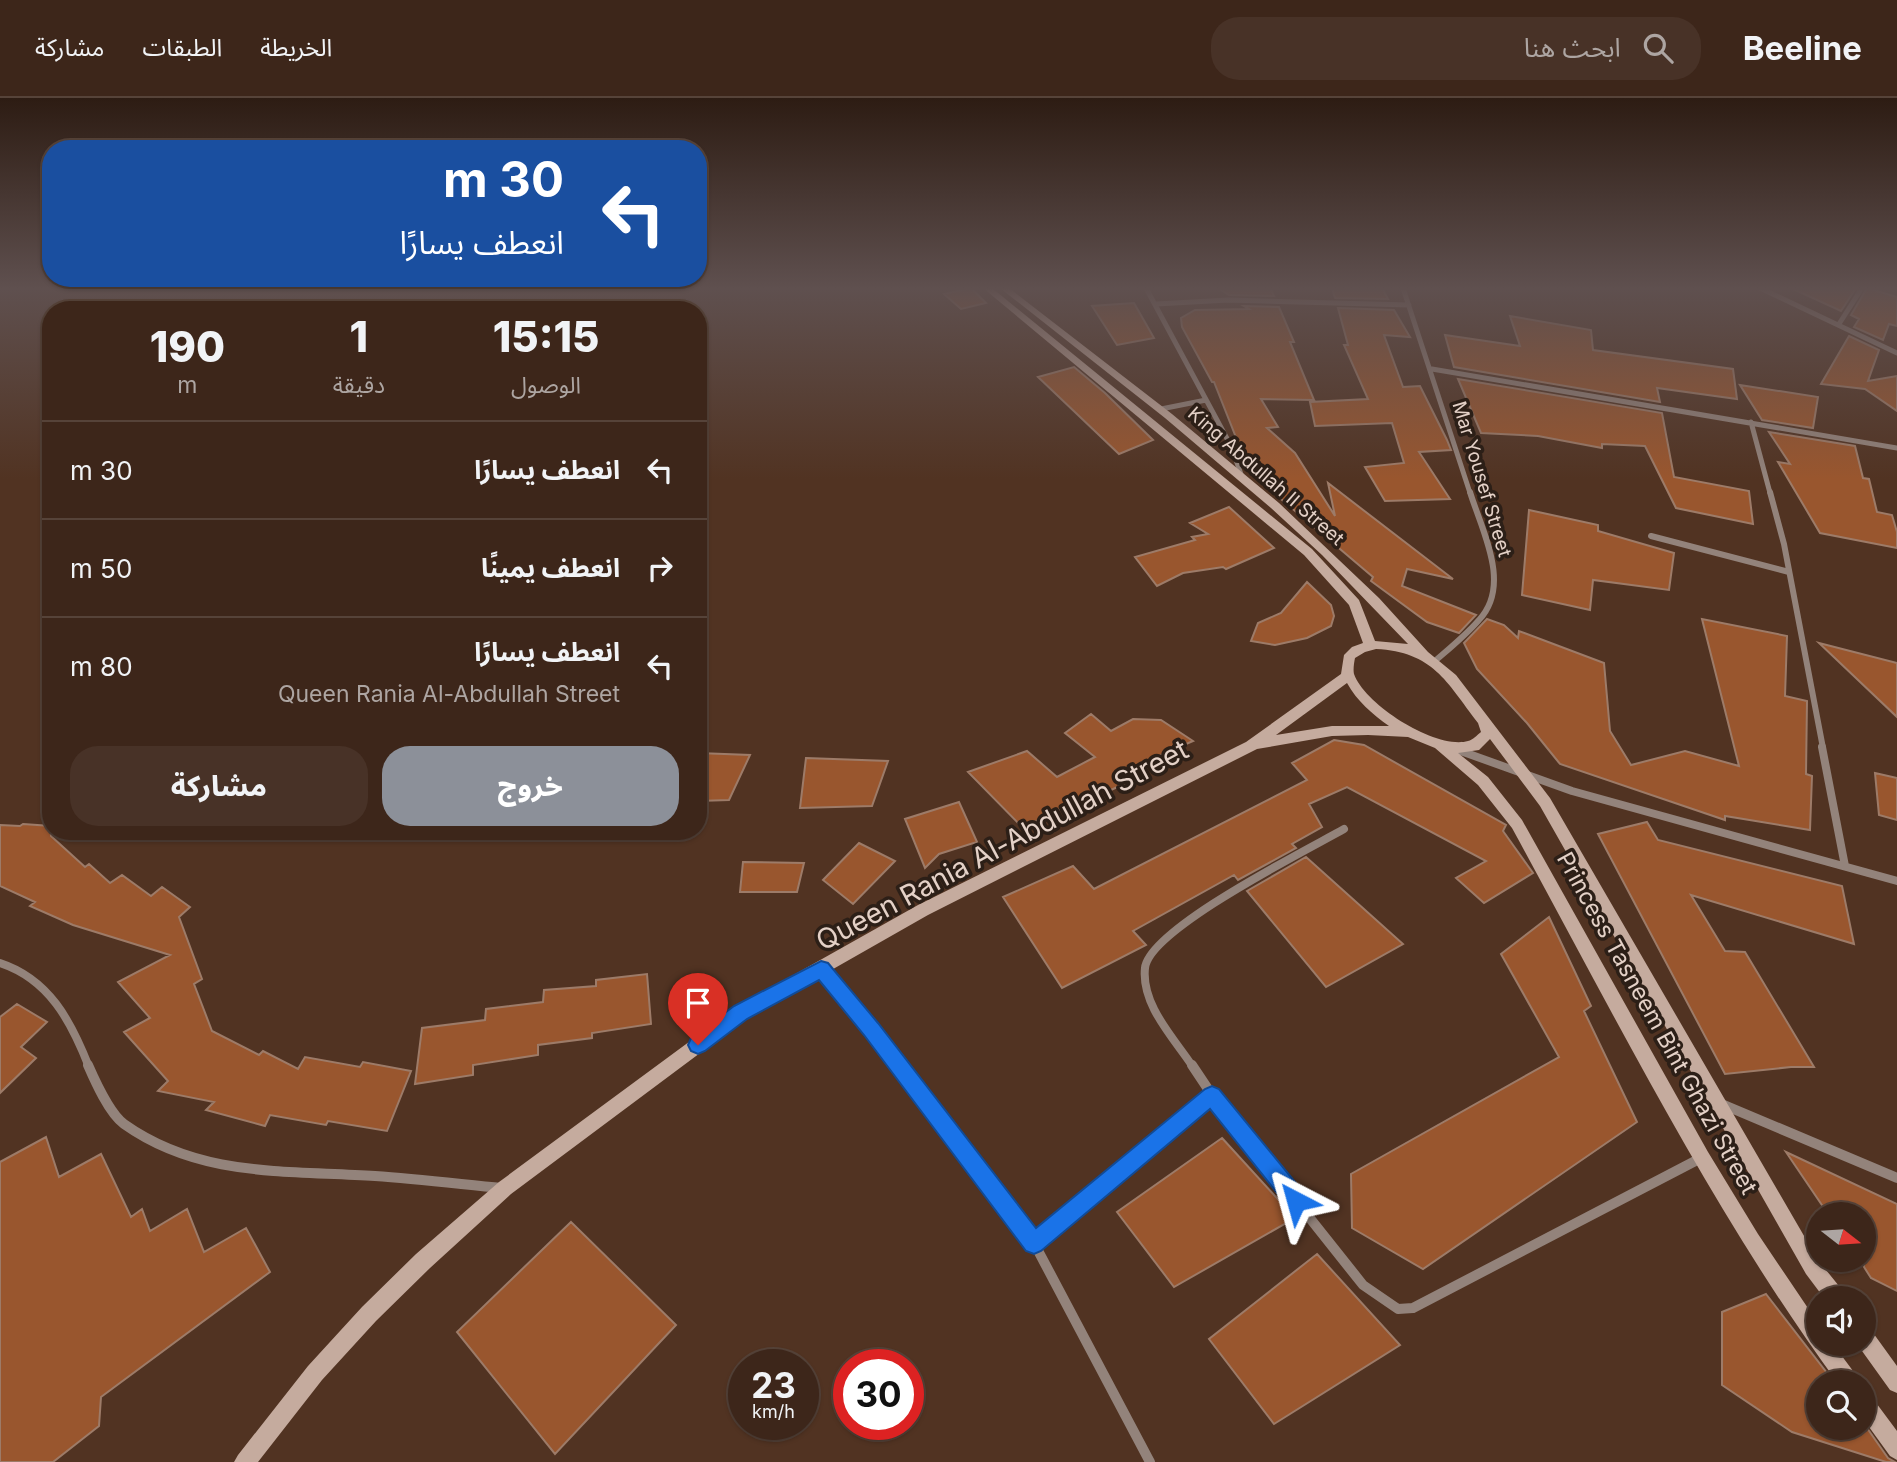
<!DOCTYPE html>
<html lang="ar">
<meta charset="utf-8">
<style>
body{margin:0;font-family:Inter,"Noto Sans Arabic",sans-serif;background:#483227;color:#f1f3f6;direction:rtl;height:100vh;display:flex;flex-direction:column;font-size:26px;white-space:nowrap}
*{box-sizing:border-box;margin:0}
p{font-size:23px;color:#ada5a2}
.icon{flex:none;width:38px;height:38px;fill:none;stroke:currentColor;stroke-width:2;stroke-linecap:round;stroke-linejoin:round}
.map{position:relative;flex:1;overflow:hidden;direction:ltr}
.side{position:absolute;left:42px;top:203px;width:665px;height:539px;display:flex;flex-direction:column;background:#3d261a;border-radius:28px;box-shadow:0 2px 5px #0004,0 0 0 2px #564339;direction:rtl}
.side>*{flex:none}
.top-card{position:absolute;left:42px;top:42px;width:665px;height:147px;border-radius:28px;box-shadow:0 2px 5px #0004,0 0 0 2px #564339;direction:rtl;background:#1a4fa0;color:#fff;overflow:hidden}
.needle{width:46px;rotate:107deg}
.fabs{position:absolute;left:1806px;top:1104px;display:grid;gap:14px}
.fabs a{display:grid;place-items:center;width:70px;height:70px;border-radius:50%;background:#3d261a;box-shadow:0 2px 5px #0004,0 0 0 2px #564339;font-size:35px}
.speed{position:absolute;left:728px;top:1251px;display:flex;gap:14px;font-size:35px;font-weight:700;text-align:center}
.speed>*{display:grid;place-content:center;width:91px;height:91px;border-radius:50%;background:#3d261a;box-shadow:0 2px 5px #0004,0 0 0 2px #564339;line-height:1}
.speed small{font-size:18px;font-weight:400}
.speed .limit{border:10px solid #d22;background:#fff;color:#111}
.pin{position:absolute;display:grid;place-items:center;width:60px;height:60px;color:#fff;margin:-72px -30px;border-radius:50% 50% 50% 0;rotate:-45deg;box-shadow:0 0 7px #0007}
.pin .icon{rotate:45deg}
.me{position:absolute;width:77px;margin:-38px;rotate:321deg;stroke-linejoin:round;filter:drop-shadow(0 0 5px #0008)}
.turn{display:flex;align-items:center;gap:24px;height:147px;padding:0 28px;font-size:32px}
.turn .icon{width:91px;height:91px;stroke-width:2.5}
.turn b{display:block;font-size:49px;line-height:60px}
.eta{display:flex;justify-content:space-evenly;align-items:center;height:119px;text-align:center}
.eta b{font-size:42px;font-weight:800;line-height:49px}
.cta{display:flex;gap:14px;margin-top:auto;padding:14px 28px}
.cta a{flex:1;height:80px;border-radius:28px;background:#8c9099;color:#fff;font-size:28px;font-weight:800;line-height:80px;text-align:center}
.cta a+a{background:#483227;color:#f1f3f6}
ul{padding:0;list-style:none}
li{display:flex;align-items:center;gap:21px;height:98px;padding:0 28px;border-top:2px solid #564339}
li div{flex:1}
li b{display:block;font-size:26px}
li em{font-style:normal}
header{display:flex;align-items:center;gap:42px;box-sizing:border-box;height:98px;padding:0 35px;background:#3d261a;border-bottom:2px solid #564339}
header strong{font-size:33px}
nav{display:flex;gap:38px;margin-inline-start:auto;font-size:24px}
.search{width:490px;height:63px;background:#483227;display:flex;align-items:center;gap:18px;box-sizing:border-box;padding:0 24px;border-radius:28px;color:#ada5a2;font-size:26px}
.map>svg:first-child{display:block}
.building{fill:#99562e;stroke:#9d7b68;stroke-width:2}
.lines{fill:none;stroke-linecap:round;stroke-linejoin:round}
.minor-far3{stroke:#93837b;stroke-width:5}
.minor-far2{stroke:#93837b;stroke-width:6}
.minor-far1{stroke:#93837b;stroke-width:8}
.minor{stroke:#93837b;stroke-width:10}
.secondary{fill:#c5ab9e;fill-rule:evenodd}
.route{fill:#1a73e8;stroke:#114b97;stroke-width:2}
.labels{text-anchor:middle;dominant-baseline:central;stroke-width:7;stroke-linejoin:round;paint-order:stroke}
.far-street-label{font-size:19px;fill:#e4d1c7;stroke:#2c1f17}
.street-label{font-size:23px;fill:#e4d1c7;stroke:#2c1f17}
.near-street-label{font-size:28px;fill:#e4d1c7;stroke:#2c1f17}
</style>
<header>
<strong>Beeline</strong>
<div class="search"><svg class="icon" aria-label="search" viewBox="0 0 24 24"><circle cx="10" cy="10" r="6"/><path d="M15 15l6 6"/></svg>ابحث هنا</div>
<nav><a>الخريطة</a><a>الطبقات</a><a>مشاركة</a></nav>
</header>
<div class="map">
<svg width="1897" height="1364" viewBox="0 0 1897 1364">
<rect width="100%" height="100%" fill="#513322"/>
<path class="building" d="M 971,190 L 986,205 L 961,211 L 944,196 Z
M 1218,190 L 1270,190 L 1274,198 L 1229,197 Z
M 1332,190 L 1382,190 L 1388,201 L 1335,200 Z
M 1791,190 L 1856,190 L 1841,213 Z
M 1867,190 L 1897,199 L 1897,228 L 1889,226 L 1883,242 L 1854,229 L 1859,221 L 1851,217 Z
M 1134,205 L 1154,240 L 1117,247 L 1092,208 Z
M 1244,208 L 1279,209 L 1294,244 L 1290,244 L 1314,302 L 1261,301 L 1278,329 L 1267,330 L 1295,355 L 1335,418 L 1328,385 L 1453,481 L 1407,471 L 1402,488 L 1476,517 L 1459,535 L 1427,524 L 1371,483 L 1373,479 L 1261,384 L 1243,357 L 1214,284 L 1212,284 L 1182,229 L 1181,220 L 1195,212 L 1249,211 Z
M 1338,210 L 1394,212 L 1410,239 L 1384,237 L 1403,289 L 1420,288 L 1447,342 L 1451,352 L 1419,354 L 1450,401 L 1385,403 L 1365,369 L 1404,365 L 1392,325 L 1315,328 L 1310,304 L 1368,301 L 1344,247 L 1348,247 Z
M 1510,218 L 1591,232 L 1593,252 L 1733,271 L 1737,301 L 1657,290 L 1660,304 L 1454,269 L 1445,237 L 1520,248 Z
M 1849,238 L 1879,252 L 1868,283 L 1897,278 L 1897,313 L 1865,291 L 1821,286 Z
M 1074,269 L 1105,295 L 1153,342 L 1119,356 L 1038,279 Z
M 1458,281 L 1662,315 L 1674,379 L 1749,393 L 1753,426 L 1676,410 L 1645,348 L 1602,346 L 1602,350 L 1538,338 L 1481,335 Z
M 1740,287 L 1818,299 L 1813,330 L 1762,322 Z
M 1769,334 L 1855,348 L 1863,380 L 1869,381 L 1877,414 L 1892,417 L 1897,434 L 1897,450 L 1820,435 L 1778,364 L 1790,366 Z
M 1229,409 L 1274,450 L 1226,471 L 1223,469 L 1183,475 L 1157,488 L 1135,459 L 1195,442 L 1192,439 L 1208,436 L 1190,425 Z
M 1529,412 L 1598,427 L 1598,433 L 1674,455 L 1669,492 L 1593,482 L 1590,512 L 1522,497 Z
M 1307,484 L 1331,507 L 1334,518 L 1331,528 L 1307,540 L 1275,547 L 1251,543 L 1258,525 L 1281,515 Z
M 1487,521 L 1504,527 L 1518,540 L 1519,533 L 1604,565 L 1610,633 L 1631,667 L 1685,653 L 1739,668 L 1702,521 L 1787,538 L 1785,598 L 1807,603 L 1806,676 L 1812,678 L 1810,732 L 1725,718 L 1725,722 L 1560,666 L 1527,625 L 1477,571 L 1464,545 Z
M 1819,545 L 1897,565 L 1897,619 Z
M 1091,616 L 1111,633 L 1133,621 L 1161,622 L 1193,643 L 1129,671 L 1141,678 L 1111,692 L 1105,688 L 1023,730 L 968,674 L 1027,653 L 1057,679 L 1095,659 L 1065,635 Z
M 1334,642 L 1364,647 L 1506,727 L 1503,733 L 1533,775 L 1484,805 L 1456,780 L 1486,763 L 1347,689 L 1309,706 L 1322,729 L 1292,746 L 1296,750 L 1238,782 L 1234,777 L 1133,833 L 1146,847 L 1062,890 L 1003,799 L 1073,768 L 1094,791 L 1307,682 L 1292,665 Z
M 698,655 L 750,657 L 729,702 L 698,703 Z
M 806,660 L 888,663 L 872,708 L 800,710 Z
M 1875,675 L 1897,680 L 1897,722 L 1879,717 Z
M 959,704 L 977,744 L 939,756 L 925,770 L 905,721 Z
M 1647,724 L 1658,742 L 1842,788 L 1854,846 L 1691,797 L 1725,853 L 1745,854 L 1814,969 L 1791,969 L 1725,976 L 1598,736 Z
M 23,726 L 51,728 L 51,738 L 85,769 L 89,766 L 110,785 L 122,777 L 151,798 L 162,789 L 190,809 L 179,819 L 202,881 L 194,886 L 212,933 L 259,957 L 263,953 L 298,971 L 305,959 L 360,969 L 363,964 L 411,973 L 387,1033 L 328,1023 L 326,1027 L 270,1017 L 265,1028 L 206,1012 L 214,1004 L 158,993 L 168,983 L 124,934 L 150,920 L 118,884 L 170,857 L 73,827 L 30,808 L 35,804 L 0,788 L 0,727 L 20,728 Z
M 859,745 L 895,763 L 853,806 L 823,782 Z
M 1306,759 L 1403,846 L 1326,889 L 1247,793 Z
M 743,764 L 804,765 L 797,794 L 740,794 Z
M 1549,819 L 1591,908 L 1584,913 L 1637,1024 L 1423,1171 L 1352,1130 L 1351,1076 L 1559,959 L 1501,856 Z
M 647,876 L 651,926 L 592,935 L 592,940 L 538,947 L 538,957 L 473,967 L 473,977 L 415,986 L 422,930 L 485,922 L 486,911 L 543,904 L 544,892 L 596,888 L 596,882 Z
M 17,906 L 47,924 L 21,949 L 36,960 L 0,995 L 0,919 Z
M 46,1039 L 59,1079 L 101,1056 L 131,1119 L 142,1111 L 150,1133 L 187,1111 L 204,1154 L 246,1130 L 270,1174 L 101,1299 L 99,1328 L 53,1364 L 0,1364 L 0,1064 Z
M 1222,1040 L 1295,1120 L 1174,1189 L 1117,1114 Z
M 1786,1054 L 1897,1106 L 1897,1193 L 1871,1180 L 1864,1169 L 1864,1116 L 1828,1116 Z
M 571,1124 L 676,1227 L 555,1356 L 457,1234 Z
M 1317,1156 L 1400,1247 L 1274,1326 L 1209,1241 Z
M 1766,1196 L 1834,1284 L 1818,1284 L 1818,1330 L 1867,1330 L 1888,1360 L 1895,1364 L 1886,1364 L 1792,1334 L 1722,1287 L 1722,1214 Z"/>
<g class="lines">
<path class="minor-far3" d="M 1146,190 L 1231,348 L 1242,379
M 1403,190 L 1470,395
M 1760,190 L 1897,255
M 1156,206 L 1228,202 L 1409,207
M 1839,226 L 1862,190
M 1432,271 L 1897,350
M 1161,311 L 1206,302
M 1751,324 L 1770,395"/>
<path class="minor-far2" d="M 1770,394 L 1784,446 L 1823,650
M 1651,438 L 1789,474
M 1435,563 C 1450,550 1466,537 1479,522 C 1512,487 1482,433 1470,394"/>
<path class="minor-far1" d="M 1822,649 L 1845,768
M 1455,651 L 1572,693 L 1897,783
M 0,865 C 49,881 71,923 89,969
M 821,871 L 900,969
M 1193,969 C 1174,940 1141,907 1145,870 C 1149,831 1307,752 1344,731"/>
<path class="minor" d="M 88,967 C 95,983 109,1015 124,1026 C 200,1080 286,1072 375,1078 C 417,1081 460,1086 502,1090
M 898,967 L 1034,1145 L 1150,1364
M 1192,967 L 1212,997
M 1724,1007 L 1897,1080
M 1034,1145 L 1212,997 L 1363,1187 L 1398,1211 L 1413,1210 L 1701,1060"/>
<path class="secondary" d="M 983,190 L 992,190 L 1312,451 L 1359,502 L 1375,543 L 1408,546 L 1322,457 L 1271,410 L 1165,320 L 1000,190 L 1009,190 L 1172,316 L 1279,405 L 1379,500 L 1428,554 L 1456,577 L 1550,700 L 1818,1162 L 1843,1193 L 1846,1200 L 1824,1200 L 1806,1176 L 1540,708 L 1490,641 L 1479,652 L 1458,655 L 1488,679 L 1522,722 L 1708,1054 L 1758,1136 L 1818,1225 L 1818,1246 L 1833,1246 L 1856,1277 L 1859,1284 L 1837,1284 C 1711,1112 1615,918 1512,730 L 1478,687 L 1435,650 L 1408,639 L 1368,637 L 1332,638 L 1257,651 L 928,817 L 747,920 L 511,1096 L 430,1170 L 376,1223 L 322,1282 L 258,1364 L 234,1364 L 238,1357 L 308,1268 L 362,1209 L 416,1156 L 499,1084 L 735,910 L 918,807 L 1246,644 L 1341,576 L 1344,557 L 1352,549 L 1363,545 L 1349,507 L 1304,457 ZM 1376,551 C 1433,554 1446,583 1478,625 L 1481,634 C 1477,637 1473,642 1468,643 C 1436,652 1365,607 1354,576 C 1353,572 1354,565 1355,560 L 1365,554 ZM 1347,585 C 1357,603 1372,616 1389,628 L 1332,628 L 1276,637 Z
M 1864,1229 L 1871,1232 L 1897,1268 L 1897,1295 L 1890,1292 L 1857,1246 L 1864,1246 Z
M 1864,1295 L 1871,1298 L 1897,1333 L 1897,1362 L 1890,1358 L 1864,1322 Z"/>
</g>
<linearGradient id="sky" x2="0" y2="1"><stop stop-color="#2d1c13"/><stop offset="0.5" stop-color="#5f504f"/><stop offset="1" stop-color="#5f504f" stop-opacity="0"/></linearGradient>
<rect width="1897" height="381" fill="url(#sky)"/>
<path class="route" d="M 821,863 L 828,865 L 878,925 L 1036,1130 L 1205,991 L 1212,988 L 1219,991 L 1304,1095 L 1307,1103 L 1304,1110 L 1296,1113 L 1289,1110 L 1210,1011 L 1041,1153 L 1034,1156 L 1026,1153 L 864,937 L 819,882 L 747,921 L 705,953 L 698,956 L 691,953 L 688,947 L 691,940 L 734,908 Z"/>
<g class="labels">
<g class="far-street-label">
<text transform="translate(1266 378) rotate(41)">King Abdullah II Street</text>
<text transform="translate(1482 381) rotate(73)">Mar Yousef Street</text>
</g>
<g class="street-label">
<text transform="translate(1657 925) rotate(61)">Princess Tasneem Bint Ghazi Street</text>
</g>
<g class="near-street-label">
<text transform="translate(1002 747) rotate(-28)">Queen Rania Al-Abdullah Street</text>
</g>
</g>
</svg>
<div class="fabs">
<a><svg class="needle" viewBox="-14 -14 28 28"><path d="M0-13l5 13h-10z" fill="#e53935"/><path d="M0 13l5-13h-10z" fill="#ada5a2"/></svg></a>
<a><svg class="icon" aria-label="sound" viewBox="0 0 24 24"><path d="M4 9h4l5-4v14l-5-4H4zM17 9q2 3 0 6"/></svg></a>
<a><svg class="icon" aria-label="search" viewBox="0 0 24 24"><circle cx="10" cy="10" r="6"/><path d="M15 15l6 6"/></svg></a>
</div>
<div class="speed"><div>23<small>km/h</small></div><div class="limit">30</div></div>
<div class="pin" style="left:698px;top:947px;background:#d93025"><svg class="icon" aria-label="arrive" viewBox="0 0 24 24"><path d="M6 21V4h12l-3 4 3 4H6"/></svg></div>
<svg class="me" style="left:1296px;top:1103px" viewBox="-20 -20 40 40"><path d="M0-17L14 15 0 8-14 15z" fill="#1a73e8" stroke="#fff" stroke-width="4"/></svg>
<div class="top-card">
<div class="turn"><svg class="icon" aria-label="left" viewBox="0 0 24 24"><path d="M17 20v-9H6M10 6l-5 5 5 5"/></svg><div><b>30 m</b>انعطف يسارًا</div></div>
</div>
<section class="side">
<div class="eta">
<div><b>15:15</b><p>الوصول</p></div>
<div><b>1</b><p>دقيقة</p></div>
<div><b>190</b><p>m</p></div>
</div>
<ul>
<li><svg class="icon" aria-label="left" viewBox="0 0 24 24"><path d="M17 20v-9H6M10 6l-5 5 5 5"/></svg><div><b>انعطف يسارًا</b></div><em>30 m</em></li>
<li><svg class="icon" aria-label="right" viewBox="0 0 24 24"><path d="M7 20v-9h11M14 6l5 5-5 5"/></svg><div><b>انعطف يمينًا</b></div><em>50 m</em></li>
<li><svg class="icon" aria-label="left" viewBox="0 0 24 24"><path d="M17 20v-9H6M10 6l-5 5 5 5"/></svg><div><b>انعطف يسارًا</b><p>Queen Rania Al-Abdullah Street</p></div><em>80 m</em></li>
</ul>
<div class="cta"><a>خروج</a><a>مشاركة</a></div>
</section>
</div>
